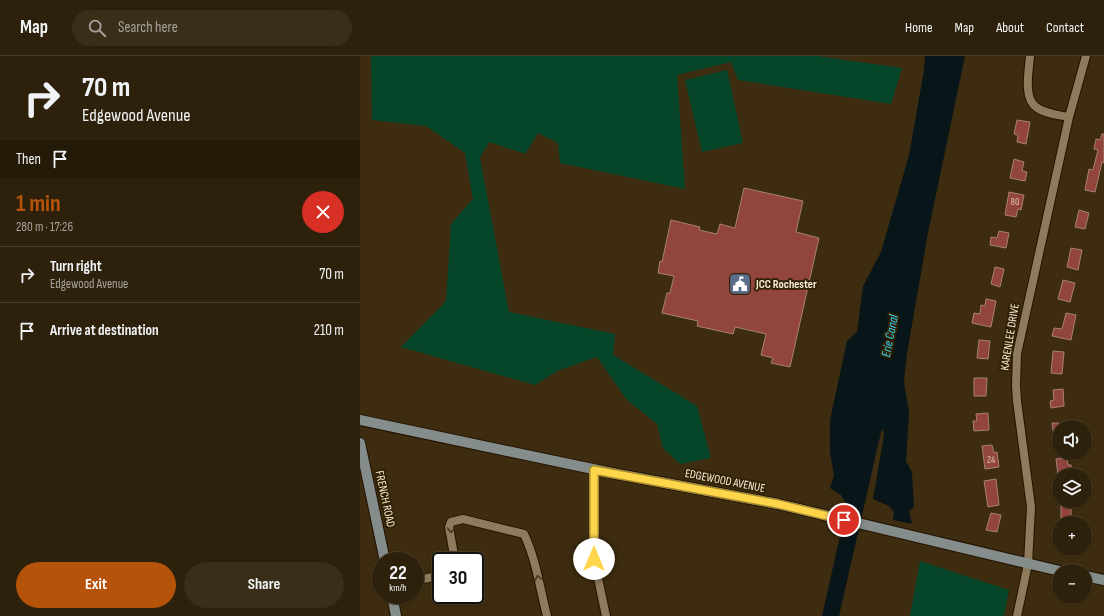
<!DOCTYPE html>
<meta charset="utf-8">
<style>
body{margin:0;font-family:"Sofia Sans Condensed",sans-serif;background:#3a2e19;color:#f1f3f6;height:100vh;display:flex;flex-direction:column;font-size:15px;white-space:nowrap}
*{box-sizing:border-box;margin:0}
p{font-size:13px;color:#a7a39d}
.icon{flex:none;width:22px;height:22px;fill:none;stroke:currentColor;stroke-width:2;stroke-linecap:round;stroke-linejoin:round}
.map{position:relative;flex:1;overflow:hidden}
.panel{display:flex;flex-direction:column;background:#2e210b;width:360px}
.panel>*{flex:none}
.top-card{background:#2e210b;color:#f1f3f6;overflow:hidden}
.tools{position:absolute;left:692px;top:364px;display:grid;gap:8px}
.tools a{display:grid;place-items:center;width:40px;height:40px;border-radius:50%;background:#2e210b;box-shadow:0 1px 3px #0004,0 0 0 1px #493e2c;font-size:20px}
.speed{position:absolute;left:12px;top:496px;display:flex;gap:8px;font-size:20px;font-weight:700;text-align:center}
.speed>*{display:grid;place-content:center;width:52px;height:52px;border-radius:50%;background:#2e210b;box-shadow:0 1px 3px #0004,0 0 0 1px #493e2c;line-height:1}
.speed small{font-size:10px;font-weight:400}
.speed .limit{border:2px solid #111;border-radius:6px;background:#fff;color:#111}
.pin{position:absolute;display:grid;place-items:center;width:34px;height:34px;color:#fff;margin:-17px;border:2px solid #fff;border-radius:50%;box-shadow:0 1px 4px #0007}
.me{position:absolute;width:44px;margin:-22px;rotate:0deg;stroke-linejoin:round;filter:drop-shadow(0 0 3px #0008)}
.turn{display:flex;align-items:center;gap:14px;height:84px;padding:0 16px;font-size:18px}
.turn .icon{width:52px;height:52px;stroke-width:2.5}
.turn b{display:block;font-size:28px;line-height:34px}
.then{display:flex;align-items:center;height:38px;padding:0 16px;background:#0003;gap:8px;font-size:15px}
.round{display:grid;place-items:center;flex:none;width:42px;height:42px;border-radius:21px;background:#3a2e19}
.head{display:flex;align-items:center;justify-content:space-between;height:68px;padding:0 16px}
h1{font-size:24px;font-weight:700;line-height:30px;color:#b45309}
.cta{display:flex;gap:8px;margin-top:auto;padding:8px 16px}
.cta a{flex:1;height:46px;border-radius:24px;background:#b45309;color:#fff;font-size:16px;font-weight:700;line-height:46px;text-align:center}
.cta a+a{background:#3a2e19;color:#f1f3f6}
ul{padding:0;list-style:none}
li{display:flex;align-items:center;gap:12px;height:56px;padding:0 16px;border-top:1px solid #493e2c}
li div{flex:1}
li b{display:block;font-size:15px}
li em{font-style:normal}
header{display:flex;align-items:center;gap:24px;box-sizing:border-box;height:56px;padding:0 20px;background:#2e210b;border-bottom:1px solid #493e2c}
header strong{font-size:19px}
nav{display:flex;gap:22px;margin-inline-start:auto;font-size:14px}
.search{width:280px;height:36px;background:#3a2e19;display:flex;align-items:center;gap:10px;box-sizing:border-box;padding:0 14px;border-radius:22px;color:#a7a39d;font-size:15px}
main{display:flex;flex:1;min-height:0}
.map>svg:first-child{display:block}
.green{fill:#05462a}
.water{fill:#08161a}
.building{fill:#92453c;stroke:#a7807a}
.lines{fill:none;stroke-linecap:round;stroke-linejoin:round}
.street-casing{stroke:#231300;stroke-width:10}
.secondary-casing{stroke:#231300;stroke-width:12}
.street{stroke:#8e7a5c;stroke-width:8}
.secondary{stroke:#848c8c;stroke-width:10}
.oneway{stroke:#49381a}
.route-casing{stroke:#a68a30;stroke-width:10}
.route{stroke:#ffd54a;stroke-width:7}
.labels{text-anchor:middle;dominant-baseline:central;stroke-width:4;stroke-linejoin:round;paint-order:stroke}
.number-label{font-size:10px;fill:#dfc4b5}
.poi-label{font-size:12px;font-weight:bold;fill:#f9eedd;stroke:#322204;text-anchor:start}
.street-label{font-size:12px;fill:#f9eedd;stroke:#322204}
.water-label{font-size:13px;font-style:italic;fill:#32d5fc;stroke:#322204}
</style>
<header>
<strong>Map</strong>
<div class="search"><svg class="icon" aria-label="search" viewBox="0 0 24 24"><circle cx="10" cy="10" r="6"/><path d="M15 15l6 6"/></svg>Search here</div>
<nav><a>Home</a><a>Map</a><a>About</a><a>Contact</a></nav>
</header>
<main>
<section class="panel">
<div class="top-card">
<div class="turn"><svg class="icon" aria-label="right" viewBox="0 0 24 24"><path d="M7 20v-9h11M14 6l5 5-5 5"/></svg><div><b>70 m</b>Edgewood Avenue</div></div>
<div class="then">Then<svg class="icon" aria-label="arrive" viewBox="0 0 24 24"><path d="M6 21V4h12l-3 4 3 4H6"/></svg></div>
</div>
<div class="head"><div><h1>1 min</h1><p>280 m · 17:26</p></div><a class="round" style="background:#d93025;color:#fff"><svg class="icon" aria-label="close" viewBox="0 0 24 24"><path d="M6 6l12 12M18 6L6 18"/></svg></a></div>
<ul>
<li><svg class="icon" aria-label="right" viewBox="0 0 24 24"><path d="M7 20v-9h11M14 6l5 5-5 5"/></svg><div><b>Turn right</b><p>Edgewood Avenue</p></div><em>70 m</em></li>
<li><svg class="icon" aria-label="arrive" viewBox="0 0 24 24"><path d="M6 21V4h12l-3 4 3 4H6"/></svg><div><b>Arrive at destination</b></div><em>210 m</em></li>
</ul>
<div class="cta"><a>Exit</a><a>Share</a></div>
</section>
<div class="map">
<svg width="744" height="560" viewBox="0 0 744 560">
<rect width="100%" height="100%" fill="#3d2c0f"/>
<path class="green" d="M 11,0 L 457,0 L 542,12 L 531,48 L 378,24 L 371,6 L 317,19 L 325,133 L 200,107 L 198,87 L 178,77 L 165,98 L 129,86 L 120,102 L 149,256 L 255,278 L 253,299 L 337,350 L 351,402 L 320,408 L 303,392 L 297,368 L 267,344 L 237,301 L 197,315 L 175,329 L 41,291 L 86,245 L 91,168 L 113,143 L 105,97 L 66,70 L 12,64 Z
M 367,14 L 383,87 L 342,96 L 325,24 Z
M 560,505 L 649,534 L 644,560 L 550,560 Z"/>
<path class="water" d="M 565,0 L 605,0 L 568,177 L 547,297 L 544,326 L 549,356 L 546,405 L 552,416 L 554,451 L 549,455 L 552,468 L 533,464 L 534,456 L 529,450 L 513,443 L 524,379 L 523,373 L 521,376 L 479,560 L 462,560 L 487,449 L 481,439 L 470,432 L 474,419 L 470,397 L 470,364 L 487,285 L 497,276 L 503,230 L 521,196 L 549,99 L 564,14 Z"/>
<path class="building" d="M 657,64 L 670,66 L 666,88 L 657,86 L 658,79 L 654,78 Z
M 742,78 L 744,78 L 744,107 L 742,106 L 735,136 L 725,134 L 729,113 L 733,114 L 738,94 L 734,93 L 736,83 L 740,84 Z
M 654,103 L 664,106 L 662,115 L 667,116 L 665,125 L 650,122 Z
M 384,132 L 443,145 L 436,176 L 459,182 L 430,311 L 411,307 L 413,302 L 401,299 L 406,278 L 375,271 L 373,278 L 337,270 L 338,265 L 302,257 L 307,237 L 310,237 L 314,220 L 298,217 L 300,205 L 302,206 L 311,164 L 340,171 L 339,174 L 357,178 L 360,168 L 375,172 Z
M 649,136 L 664,139 L 661,154 L 658,153 L 656,161 L 645,159 Z
M 719,154 L 729,157 L 725,173 L 715,171 Z
M 639,175 L 649,177 L 646,192 L 630,189 L 631,181 L 637,182 Z
M 711,192 L 722,194 L 718,214 L 707,211 Z
M 635,211 L 644,213 L 640,231 L 631,228 Z
M 703,224 L 715,227 L 710,246 L 698,243 Z
M 626,243 L 636,245 L 631,271 L 612,267 L 614,257 L 620,258 L 621,249 L 625,250 Z
M 706,257 L 716,259 L 711,284 L 692,280 L 694,272 L 702,273 Z
M 619,284 L 630,285 L 628,303 L 617,302 Z
M 693,295 L 704,296 L 702,318 L 691,317 Z
M 614,322 L 627,322 L 626,340 L 614,340 Z
M 703,333 L 704,350 L 691,352 L 690,345 L 694,344 L 693,334 Z
M 628,357 L 629,374 L 614,375 L 613,365 L 617,365 L 616,358 Z
M 692,367 L 699,367 L 699,387 L 695,387 Z
M 632,389 L 634,397 L 637,396 L 639,411 L 625,413 L 622,390 Z
M 707,402 L 708,409 L 711,409 L 712,417 L 708,418 L 708,419 L 698,419 L 696,403 Z
M 636,423 L 639,449 L 628,451 L 624,425 Z
M 701,445 L 711,445 L 711,463 L 701,463 Z
M 631,457 L 641,459 L 637,476 L 626,474 Z"/>
<g class="lines">
<g class="street-casing">
<path id="street" d="M 670,0 C 669,14 663,42 676,51 C 685,58 699,59 709,61
M 234,414 L 234,503 L 246,560
M 95,505 L 89,471 L 91,466 L 103,463 L 164,478 C 176,503 180,533 187,560
M 55,525 L 81,519
M 657,560 L 668,508 L 671,451 L 657,345 L 656,329 L 657,298 L 709,61 L 726,0"/>
</g>
<g class="secondary-casing">
<path id="secondary" d="M 0,364 L 252,417 L 418,448 L 700,515
M 0,387 L 25,505
M 725,520 L 744,524
M 32,539 L 36,560"/>
</g>
<use href="#street" class="street"/>
<use href="#secondary" class="secondary"/>
</g>
<defs><path id="oneway-chevron" d="M-2-3.5L2.5 0L-2 3.5" fill="none" stroke-width="1.6" stroke-linecap="round" stroke-linejoin="round"/></defs>
<g class="oneway">
<use href="#oneway-chevron" transform="translate(91 474) rotate(90)"/>
<use href="#oneway-chevron" transform="translate(178 522) rotate(-104)"/>
</g>
<g class="lines">
<g class="route-casing">
<path id="route" d="M 234,503 L 234,414 L 418,448 L 484,464"/>
</g>
<use href="#route" class="route"/>
</g>
<defs>
<g id="civic-square" transform="scale(1.15)"><rect x="-9" y="-9" width="18" height="18" rx="4" fill="#5c6f8a" stroke="#322204"/><path d="M-.6-6.5H3V-4.5H.6V-3L4-1V1h2V6H-6V1h2V-1L-.6-3ZM-1.2 2.5V6h2.4V2.5Z" fill="#fff"/></g>
</defs>
<g fill-rule="evenodd">
<use href="#civic-square" x="380" y="228"/>
</g>
<g class="labels">
<g class="number-label">
<text x="655" y="146">80</text>
<text x="631" y="404">24</text>
</g>
<g class="poi-label">
<text x="396" y="228">JCC Rochester</text>
</g>
<g class="street-label">
<text transform="translate(650 281) rotate(-81)">KARENLEE DRIVE</text>
<text transform="translate(365 425) rotate(11)">EDGEWOOD AVENUE</text>
<text transform="translate(25 443) rotate(78)">FRENCH ROAD</text>
</g>
<g class="water-label">
<text transform="translate(530 280) rotate(-79)">Erie Canal</text>
</g>
</g>
</svg>
<div class="tools">
<a><svg class="icon" aria-label="sound" viewBox="0 0 24 24"><path d="M4 9h4l5-4v14l-5-4H4zM17 9q2 3 0 6"/></svg></a>
<a><svg class="icon" aria-label="layers" viewBox="0 0 24 24"><path d="M12 4l9 5-9 5-9-5zM3 14l9 5 9-5"/></svg></a>
<a>+</a>
<a>−</a>
</div>
<div class="speed"><div>22<small>km/h</small></div><div class="limit">30</div></div>
<div class="pin" style="left:484px;top:464px;background:#d93025"><svg class="icon" aria-label="arrive" viewBox="0 0 24 24"><path d="M6 21V4h12l-3 4 3 4H6"/></svg></div>
<svg class="me" style="left:234px;top:503px" viewBox="-20 -20 40 40"><circle r="19" fill="#fff"/><path d="M0-13L10 11 0 6-10 11z" fill="#ffd54a"/></svg>
</div>
</main>
